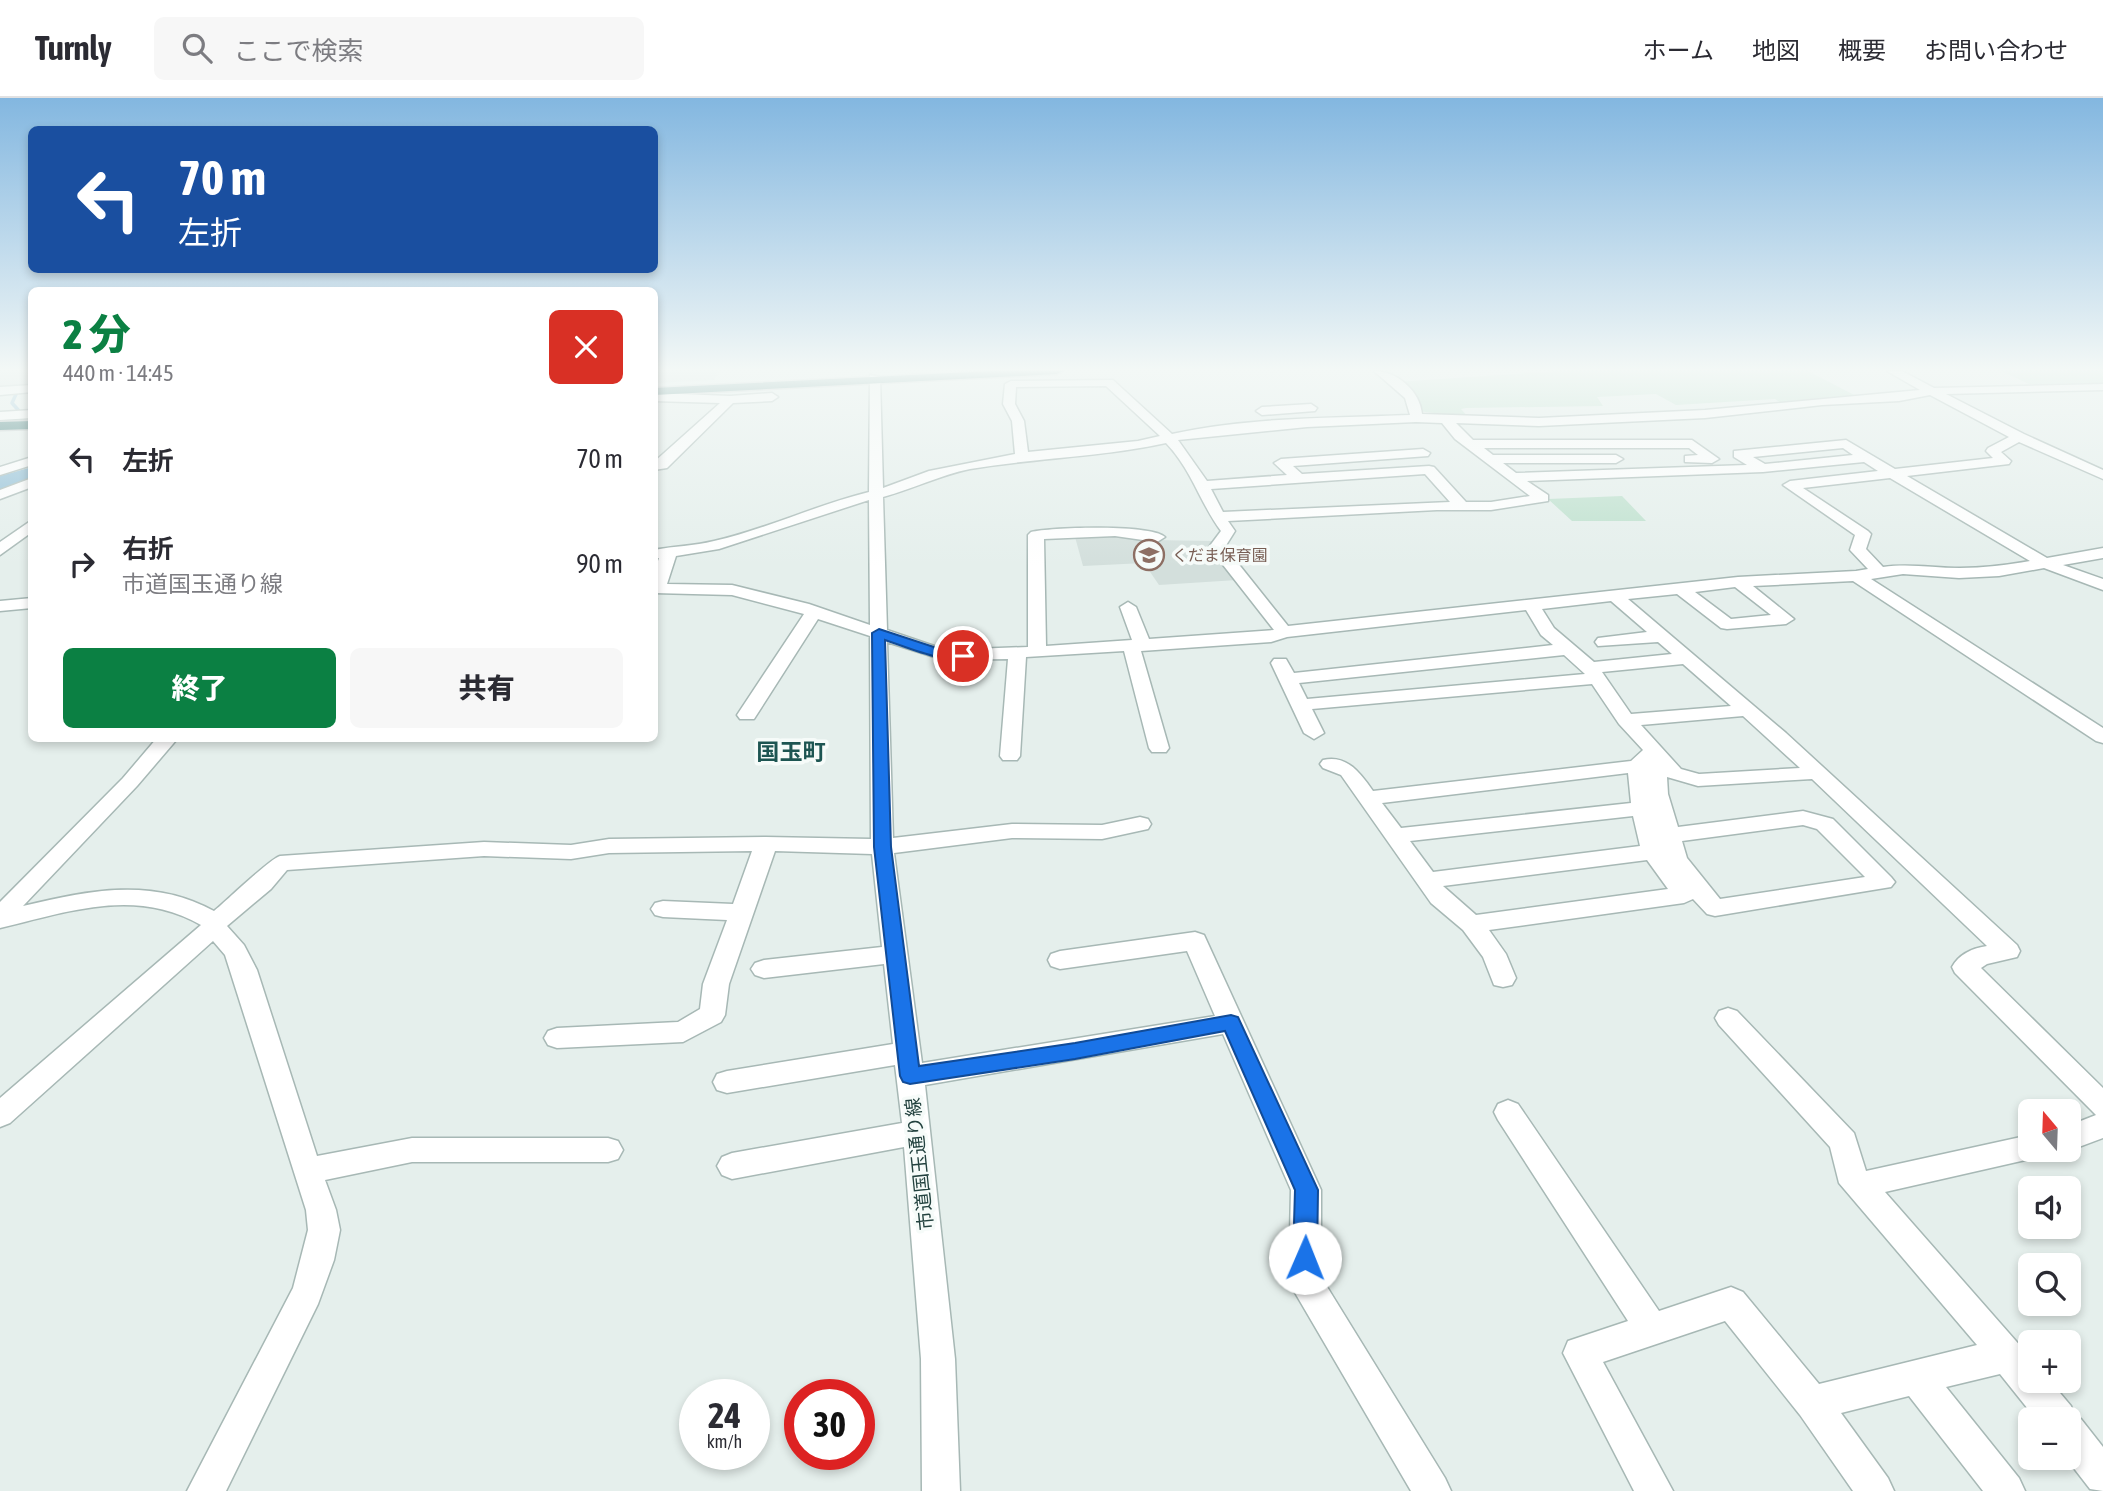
<!DOCTYPE html>
<html lang="ja">
<meta charset="utf-8">
<style>
body{margin:0;font-family:"Asap Condensed","Noto Sans JP",sans-serif;background:#f7f7f7;color:#2b2b33;height:100vh;display:flex;flex-direction:column;font-size:26px;white-space:nowrap}
*{box-sizing:border-box;margin:0}
p{font-size:23px;color:#7c7c81}
.icon{flex:none;width:38px;height:38px;fill:none;stroke:currentColor;stroke-width:2;stroke-linecap:round;stroke-linejoin:round}
.map{position:relative;flex:1;overflow:hidden}
.sheet{position:absolute;left:28px;top:189px;width:630px;height:455px;display:flex;flex-direction:column;background:#fff;border-radius:10px;box-shadow:0 4px 10px #0003}
.sheet>*{flex:none}
.banner{position:absolute;left:28px;top:28px;width:630px;height:147px;border-radius:10px;box-shadow:0 4px 10px #0003;background:#1a4fa0;color:#fff;overflow:hidden}
.needle{width:46px;rotate:341deg}
.tools{position:absolute;left:2018px;top:1001px;display:grid;gap:14px}
.tools a{display:grid;place-items:center;width:63px;height:63px;border-radius:10px;background:#fff;box-shadow:0 4px 10px #0003;font-size:35px}
.speed{position:absolute;left:679px;top:1281px;display:flex;gap:14px;font-size:35px;font-weight:700;text-align:center}
.speed>*{display:grid;place-content:center;width:91px;height:91px;border-radius:50%;background:#fff;box-shadow:0 4px 10px #0003;line-height:1}
.speed small{font-size:18px;font-weight:400}
.speed .limit{border:10px solid #d22;background:#fff;color:#111}
.pin{position:absolute;display:grid;place-items:center;width:60px;height:60px;color:#fff;margin:-30px;border:4px solid #fff;border-radius:50%;box-shadow:0 2px 7px #0007}
.me{position:absolute;width:77px;margin:-38px;rotate:1deg;stroke-linejoin:round;filter:drop-shadow(0 0 5px #0008)}
.turn{display:flex;align-items:center;gap:24px;height:147px;padding:0 35px;font-size:32px}
.turn .icon{width:91px;height:91px;stroke-width:2.5}
.turn b{display:block;font-size:49px;line-height:60px}
.round{display:grid;place-items:center;flex:none;width:74px;height:74px;border-radius:10px;background:#f7f7f7}
.headline{display:flex;align-items:center;justify-content:space-between;height:119px;padding:0 35px}
h1{font-size:42px;font-weight:800;line-height:52px;color:#0b8043}
.cta{display:flex;gap:14px;margin-top:auto;padding:14px 35px}
.cta a{flex:1;height:80px;border-radius:10px;background:#0b8043;color:#fff;font-size:28px;font-weight:800;line-height:80px;text-align:center}
.cta a+a{background:#f7f7f7;color:#2b2b33}
ul{padding:0;list-style:none}
li{display:flex;align-items:center;gap:21px;height:105px;padding:0 35px}
li div{flex:1}
li b{display:block;font-size:26px}
li em{font-style:normal}
header{display:flex;align-items:center;gap:42px;box-sizing:border-box;height:98px;padding:0 35px;background:#fff;border-bottom:2px solid #e1e1e2}
header strong{font-size:33px}
nav{display:flex;gap:38px;margin-inline-start:auto;font-size:24px}
.search{width:490px;height:63px;background:#f7f7f7;display:flex;align-items:center;gap:18px;box-sizing:border-box;padding:0 24px;border-radius:10px;color:#7c7c81;font-size:26px}
.map>svg:first-child{display:block}
.built{fill:#d3dfdc}
.green{fill:#bde0cd}
.lines{fill:none;stroke-linecap:round;stroke-linejoin:round}
.stream{stroke:#8bbcd5;stroke-width:3.5}
.river{fill:#8bbcd5;fill-rule:evenodd}
.minor-casing{stroke:#a7b8b5;stroke-width:3}
.highway-casing{stroke:#c1cac9;stroke-width:3}
.minor{fill:#fff;fill-rule:evenodd}
.highway{fill:#2d706e;fill-rule:evenodd}
.route{fill:#1a73e8;stroke:#114b97;stroke-width:2}
.labels{text-anchor:middle;dominant-baseline:central;stroke-width:7;stroke-linejoin:round;paint-order:stroke}
.far-education-label{font-size:16px;fill:#785e54;stroke:#f6fbf9;text-anchor:start}
.street-label{font-size:19px;fill:#23423f;stroke:#f6fbf9}
.quarter-label{font-size:23px;font-weight:bold;fill:#1d5552;stroke:#f6fbf9}
</style>
<header>
<strong>Turnly</strong>
<div class="search"><svg class="icon" aria-label="search" viewBox="0 0 24 24"><circle cx="10" cy="10" r="6"/><path d="M15 15l6 6"/></svg>ここで検索</div>
<nav><a>ホーム</a><a>地図</a><a>概要</a><a>お問い合わせ</a></nav>
</header>
<div class="map">
<svg width="2103" height="1393" viewBox="0 0 2103 1393">
<rect width="100%" height="100%" fill="#e5efec"/>
<path class="built" d="M 0,273 L 31,273 L 31,289 L 0,291 Z
M 655,273 L 719,273 L 714,282 L 655,285 Z
M 1114,437 L 1153,442 L 1212,443 L 1211,449 L 1237,482 L 1159,487 L 1144,465 L 1083,468 L 1075,439 Z"/>
<path class="green" d="M 1558,273 L 1808,273 L 1860,300 L 1783,306 L 1775,301 L 1676,307 L 1656,296 L 1597,299 L 1603,308 L 1466,310 L 1461,311 L 1468,319 L 1446,319 L 1443,316 L 1417,313 L 1396,284 Z
M 2001,273 L 2103,273 L 2103,285 L 2029,286 Z
M 1622,398 L 1646,423 L 1572,423 L 1548,401 Z"/>
<g class="lines">
<path class="stream" d="M 17,294 L 12,305 L 20,314"/>
<path class="river" d="M 32,369 L 32,382 L 0,392 L 0,378 Z"/>
<g class="minor-casing">
<path id="minor" d="M 1374,273 C 1397,273 1420,293 1422,316 L 1539,320 L 1705,312 L 1920,292 L 1887,273 L 1902,273 L 1934,290 L 2103,286 L 2103,292 L 1946,296 L 2024,336 L 2103,372 L 2103,381 L 2019,344 L 2001,354 L 2011,363 L 2009,366 L 1907,378 L 2047,460 L 2103,450 L 2103,460 L 2063,467 L 2103,481 L 2103,492 L 2044,470 L 1999,478 L 1959,480 L 1903,476 L 1871,481 L 2103,630 L 2103,645 L 2096,643 L 1853,483 L 1753,488 L 1794,521 L 1786,526 L 1727,531 L 1721,530 L 1677,496 L 1628,501 L 1786,635 L 2017,847 L 2020,853 L 2017,859 L 1987,866 L 1981,870 L 2103,990 L 2103,1040 L 2068,1053 L 2064,1052 L 2068,1052 L 2068,1028 L 2096,1017 L 1955,875 L 1952,869 C 1959,856 1973,850 1987,848 L 1812,681 L 1698,688 L 1667,679 L 1668,696 L 1678,729 L 1803,713 L 1833,721 L 1891,779 L 1895,784 L 1891,789 L 1715,818 L 1707,816 L 1693,801 L 1684,805 L 1489,832 L 1506,856 L 1516,880 L 1512,887 L 1503,889 L 1494,887 L 1483,859 L 1463,832 L 1431,805 L 1341,677 L 1323,670 L 1320,666 L 1323,662 C 1347,656 1361,676 1373,693 L 1631,663 L 1643,652 L 1619,626 L 1592,586 L 1312,611 L 1324,635 L 1314,641 L 1304,635 L 1271,565 L 1274,561 L 1286,561 L 1294,575 L 1553,547 L 1541,537 L 1526,512 L 1287,539 L 1271,544 L 1141,553 L 1169,650 L 1166,654 L 1152,654 L 1149,650 L 1124,553 L 1026,559 L 1020,658 L 1017,662 L 1003,662 L 1000,658 L 1008,561 L 944,562 L 887,544 L 893,740 L 1012,726 L 1102,727 L 1140,719 L 1148,721 L 1151,726 L 1148,731 L 1102,741 L 1012,740 L 894,755 L 922,965 L 1215,918 L 1187,853 L 1060,871 L 1051,868 L 1048,862 L 1051,856 L 1060,853 L 1195,834 L 1204,837 L 1321,1092 L 1321,1179 L 1445,1380 L 1451,1393 L 1411,1393 L 1294,1193 L 1289,1182 L 1291,1092 L 1223,936 L 925,987 L 955,1261 L 960,1393 L 922,1393 L 921,1261 L 904,1049 L 732,1081 L 722,1077 L 717,1068 L 722,1059 L 732,1055 L 902,1025 L 895,967 L 727,995 L 717,992 L 713,984 L 717,976 L 727,973 L 893,946 L 884,866 L 764,880 L 755,877 L 751,871 L 755,865 L 764,862 L 882,849 L 872,756 L 775,753 L 729,886 L 725,917 L 721,924 L 683,944 L 557,950 L 548,947 L 544,940 L 548,933 L 557,930 L 678,924 L 700,911 L 703,886 L 727,822 L 663,819 L 655,817 L 651,811 L 655,805 L 663,803 L 733,806 L 752,753 L 609,755 L 571,761 L 484,758 L 287,772 L 271,791 L 227,828 L 244,847 L 257,872 L 317,1058 L 412,1040 L 608,1040 L 618,1043 L 623,1052 L 618,1061 L 608,1064 L 412,1064 L 325,1082 L 336,1112 L 340,1132 L 334,1162 L 318,1206 L 226,1393 L 187,1393 L 293,1190 L 308,1132 L 306,1112 L 225,857 L 213,843 L 10,1025 L 0,1029 L 0,1000 L 201,827 C 135,789 68,814 0,830 L 0,804 L 123,680 L 157,640 L 178,640 L 137,688 L 23,808 C 89,792 153,779 214,813 C 226,803 271,760 280,758 L 484,744 L 571,747 L 609,741 L 766,739 L 871,741 L 870,538 L 818,521 L 754,621 L 740,621 L 737,617 L 804,516 L 732,497 L 654,495 L 654,475 L 659,460 L 654,460 L 654,452 C 674,448 694,448 714,443 C 767,431 816,407 869,394 L 870,277 L 880,279 L 883,390 L 929,373 L 1015,356 L 1012,323 L 1003,306 L 1005,286 L 1011,283 L 1113,282 L 1172,336 C 1249,319 1332,320 1410,317 L 1405,300 ZM 1106,288 L 1160,338 L 1138,343 L 1028,354 L 1024,323 L 1015,306 L 1016,289 ZM 1930,297 L 2009,339 L 1988,350 L 1986,353 L 1993,360 L 1895,371 L 1846,342 L 1734,353 L 1734,359 L 1747,367 L 1516,375 L 1503,365 L 1616,365 L 1623,361 L 1616,357 L 1493,357 L 1484,350 L 1689,350 L 1698,357 L 1685,358 L 1685,364 L 1712,365 L 1719,361 L 1692,342 L 1473,342 L 1456,325 L 1539,328 L 1705,320 L 1822,307 L 1899,303 ZM 1416,324 L 1442,325 L 1455,341 L 1530,398 L 1491,404 L 1466,404 L 1434,369 L 1429,368 L 1302,376 L 1293,368 L 1428,358 L 1430,355 L 1423,351 L 1281,361 L 1274,365 L 1287,377 L 1207,383 L 1178,342 L 1307,329 ZM 1166,345 C 1192,372 1200,405 1221,433 L 1209,449 L 1274,532 L 1149,541 L 1136,509 L 1128,504 L 1120,509 L 1132,542 L 1046,548 L 1044,441 L 1115,438 L 1157,444 L 1165,439 C 1151,426 1052,429 1031,434 L 1028,437 L 1028,549 L 946,552 L 887,532 L 883,399 C 913,391 940,377 970,371 C 1035,360 1102,359 1166,345 ZM 1843,350 L 1853,357 L 1765,366 L 1753,359 ZM 1864,364 L 1878,373 L 1790,383 L 1783,387 L 1855,437 L 1850,452 L 1868,471 L 1856,473 L 1738,479 L 1288,528 L 1225,449 L 1235,433 L 1228,423 L 1437,412 L 1491,412 L 1548,403 L 1548,397 L 1527,383 L 1763,374 ZM 1425,376 L 1450,404 L 1223,414 L 1211,391 ZM 1890,380 L 2030,463 C 2007,467 1983,470 1960,470 C 1933,470 1909,465 1883,469 L 1866,451 L 1871,436 L 1868,433 L 1803,390 ZM 869,402 L 870,527 L 809,506 L 732,487 L 667,486 L 676,458 L 719,451 ZM 1735,489 L 1771,517 L 1731,521 L 1695,494 ZM 1611,503 L 1647,534 L 1598,540 L 1595,544 L 1598,548 L 1658,544 L 1672,556 L 1594,564 L 1554,530 L 1542,511 ZM 1564,557 L 1585,576 L 1307,601 L 1299,585 ZM 1683,566 L 1731,608 L 1631,616 L 1602,574 ZM 1743,618 L 1800,670 L 1699,676 L 1681,671 L 1641,627 ZM 1628,675 L 1631,705 L 1401,730 L 1382,705 ZM 1633,718 L 1640,748 L 1433,774 L 1410,743 ZM 1803,727 L 1817,731 L 1865,779 L 1720,801 L 1687,760 L 1682,743 ZM 1647,762 L 1668,791 L 1476,817 L 1443,788 Z
M 32,287 L 32,294 L 0,297 L 0,289 Z
M 654,295 L 730,298 L 772,295 L 778,299 L 772,303 L 733,305 L 667,370 L 654,372 L 654,364 L 720,305 L 654,303 Z
M 1311,306 L 1317,310 L 1315,313 L 1262,317 L 1256,313 L 1262,309 Z
M 32,312 L 32,320 L 0,322 L 0,314 Z
M 32,359 L 32,367 L 0,377 L 0,369 Z
M 32,380 L 32,389 L 0,401 L 0,392 Z
M 32,422 L 32,434 L 0,457 L 0,444 Z
M 32,500 L 32,510 L 0,513 L 0,503 Z
M 1728,910 L 1737,913 L 1854,1035 L 1866,1073 L 2030,1037 L 2030,1052 L 2043,1052 L 2040,1058 L 2030,1061 L 1885,1094 L 2030,1259 L 2030,1283 L 2050,1283 L 2071,1308 L 2075,1319 L 2081,1321 L 2103,1349 L 2103,1393 L 2090,1391 L 2066,1360 L 2068,1360 L 2068,1321 L 2036,1321 L 2000,1276 L 1946,1289 L 2019,1380 L 2025,1393 L 1983,1393 L 1909,1298 L 1841,1315 L 1888,1380 L 1894,1393 L 1853,1393 L 1800,1317 L 1725,1223 L 1603,1264 L 1673,1393 L 1634,1393 L 1563,1255 L 1568,1243 L 1628,1223 L 1498,1022 L 1494,1014 L 1498,1006 L 1508,1002 L 1518,1006 L 1659,1213 L 1731,1189 L 1743,1194 L 1819,1286 L 1977,1247 L 1839,1085 L 1830,1049 L 1719,927 L 1715,920 L 1719,913 Z"/>
</g>
<g class="highway-casing">
<path id="highway" d="M 991,273 L 1063,273 L 1057,276 L 654,297 L 654,290 Z
M 32,323 L 32,331 L 0,332 L 0,324 Z"/>
</g>
<use href="#minor" class="minor"/>
<use href="#highway" class="highway"/>
</g>
<linearGradient id="sky" x2="0" y2="1"><stop stop-color="#83b7e0"/><stop offset="0.58" stop-color="#f3f8f6"/><stop offset="1" stop-color="#f3f8f6" stop-opacity="0"/></linearGradient>
<rect width="2103" height="468" fill="url(#sky)"/>
<path class="route" d="M 879,531 L 946,553 L 968,556 L 970,558 C 954,570 904,548 885,542 L 891,749 L 919,968 L 1075,945 L 1231,917 L 1238,919 L 1318,1092 L 1317,1160 L 1314,1168 L 1305,1171 L 1297,1168 L 1293,1160 L 1295,1092 L 1225,933 L 1075,961 L 910,986 L 903,984 L 900,978 L 874,749 L 872,535 Z"/>
<defs>
<g id="school-ring" transform="scale(1.575)"><circle r="9.5" fill="#f6fbf9" stroke="#8d6e63" stroke-width="1.5"/><path d="M0-5L7-2L0 1L-7-2ZM-4 1L0 2.5L4 1V4Q0 6-4 4Z" fill="#8d6e63"/></g>
</defs>
<g fill-rule="evenodd">
<use href="#school-ring" x="1149" y="457"/>
</g>
<g class="labels">
<g class="far-education-label">
<text x="1172" y="457">くだま保育園</text>
</g>
<g class="street-label">
<text transform="translate(919 1066) rotate(-96)">市道国玉通り線</text>
</g>
<g class="quarter-label">
<text x="791" y="654">国玉町</text>
</g>
</g>
</svg>
<div class="tools">
<a><svg class="needle" viewBox="-14 -14 28 28"><path d="M0-13l5 13h-10z" fill="#e53935"/><path d="M0 13l5-13h-10z" fill="#7c7c81"/></svg></a>
<a><svg class="icon" aria-label="sound" viewBox="0 0 24 24"><path d="M4 9h4l5-4v14l-5-4H4zM17 9q2 3 0 6"/></svg></a>
<a><svg class="icon" aria-label="search" viewBox="0 0 24 24"><circle cx="10" cy="10" r="6"/><path d="M15 15l6 6"/></svg></a>
<a>+</a>
<a>−</a>
</div>
<div class="speed"><div>24<small>km/h</small></div><div class="limit">30</div></div>
<div class="pin" style="left:963px;top:558px;background:#d93025"><svg class="icon" aria-label="arrive" viewBox="0 0 24 24"><path d="M6 21V4h12l-3 4 3 4H6"/></svg></div>
<svg class="me" style="left:1305px;top:1160px" viewBox="-20 -20 40 40"><circle r="19" fill="#fff"/><path d="M0-13L10 11 0 6-10 11z" fill="#1a73e8"/></svg>
<div class="banner">
<div class="turn"><svg class="icon" aria-label="left" viewBox="0 0 24 24"><path d="M17 20v-9H6M10 6l-5 5 5 5"/></svg><div><b>70 m</b>左折</div></div>
</div>
<section class="sheet">
<div class="headline"><div><h1>2 分</h1><p>440 m · 14:45</p></div><a class="round" style="background:#d93025;color:#fff"><svg class="icon" aria-label="close" viewBox="0 0 24 24"><path d="M6 6l12 12M18 6L6 18"/></svg></a></div>
<ul>
<li><svg class="icon" aria-label="left" viewBox="0 0 24 24"><path d="M17 20v-9H6M10 6l-5 5 5 5"/></svg><div><b>左折</b></div><em>70 m</em></li>
<li><svg class="icon" aria-label="right" viewBox="0 0 24 24"><path d="M7 20v-9h11M14 6l5 5-5 5"/></svg><div><b>右折</b><p>市道国玉通り線</p></div><em>90 m</em></li>
</ul>
<div class="cta"><a>終了</a><a>共有</a></div>
</section>
</div>
